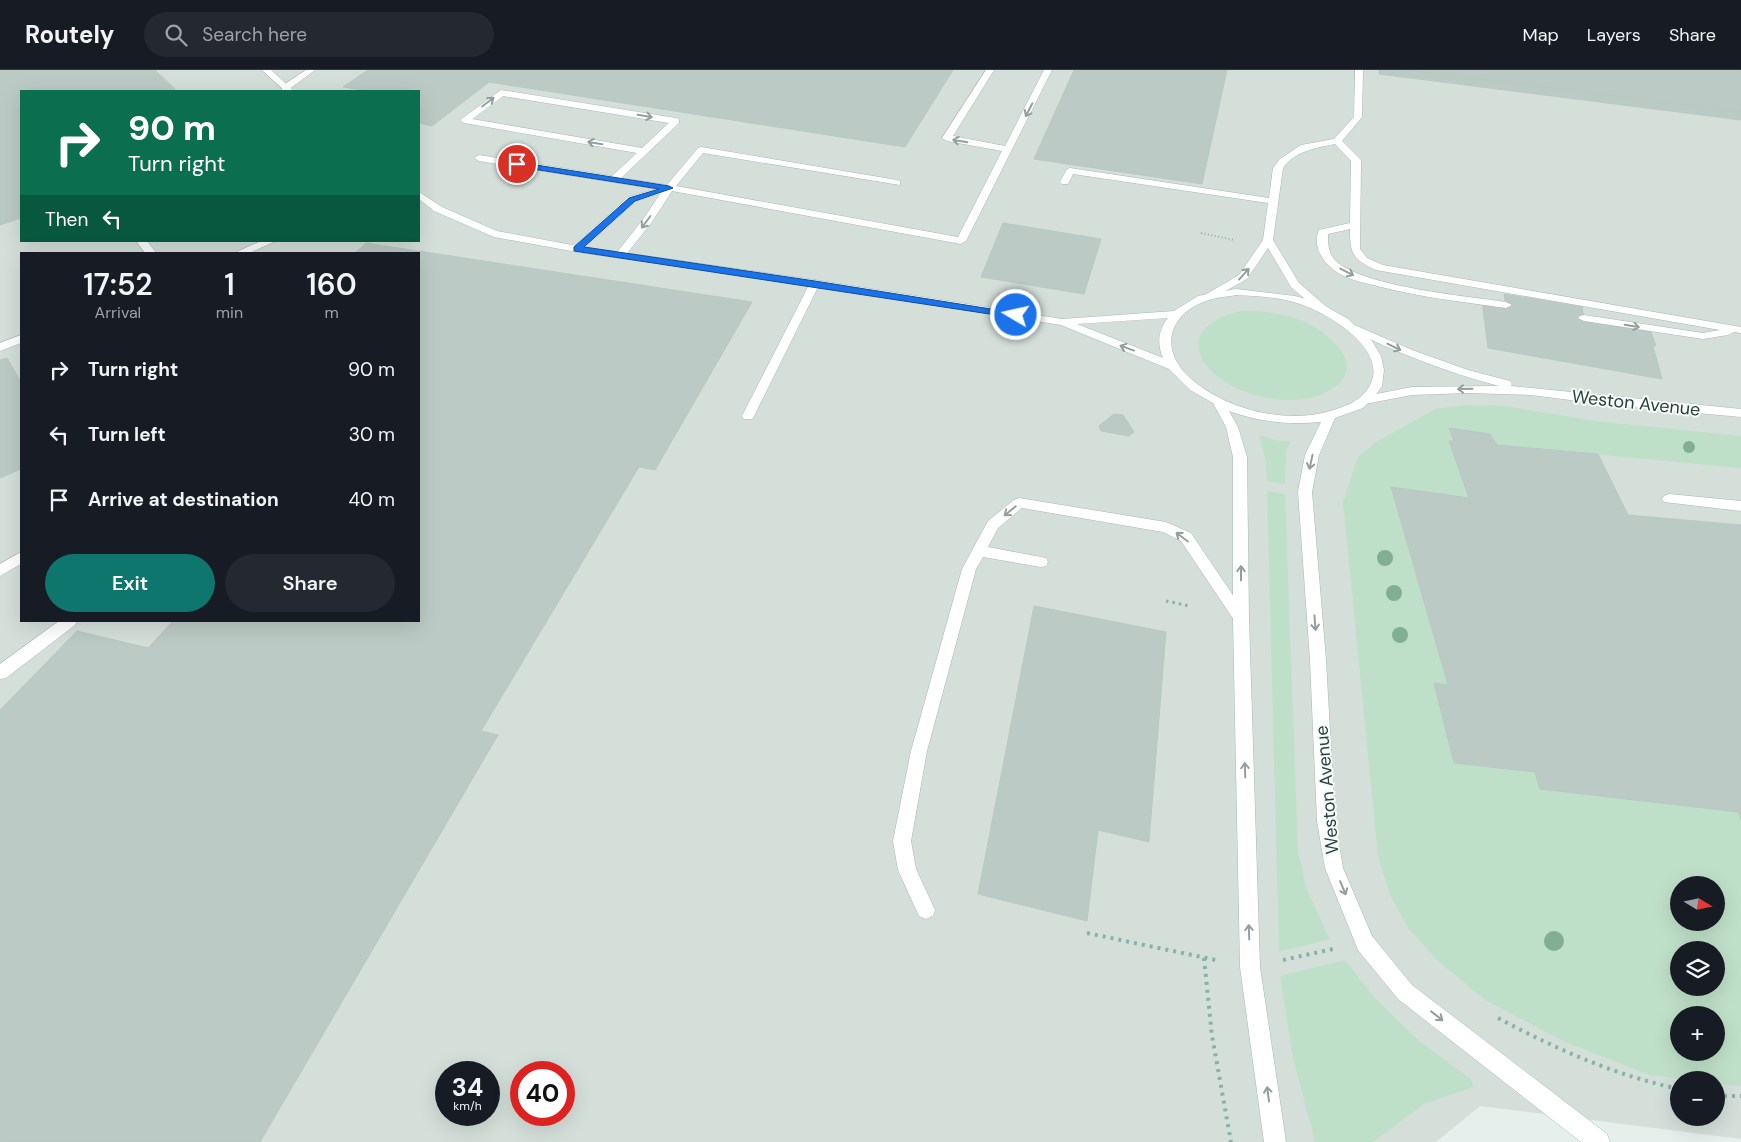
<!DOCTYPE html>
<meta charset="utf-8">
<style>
body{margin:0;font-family:"DM Sans",sans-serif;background:#242831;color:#f1f3f6;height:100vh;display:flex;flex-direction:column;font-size:19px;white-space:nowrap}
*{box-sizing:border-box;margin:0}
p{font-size:16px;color:#9ea1a6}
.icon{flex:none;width:28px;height:28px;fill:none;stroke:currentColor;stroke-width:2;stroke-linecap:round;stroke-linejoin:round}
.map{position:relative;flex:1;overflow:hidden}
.panel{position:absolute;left:20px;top:182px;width:400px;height:370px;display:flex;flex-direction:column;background:#171b24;border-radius:0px;box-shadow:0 5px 20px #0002}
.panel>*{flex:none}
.hud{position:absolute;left:20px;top:20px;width:400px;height:152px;border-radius:0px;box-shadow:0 5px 20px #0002;background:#0b6e4f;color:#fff;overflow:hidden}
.needle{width:32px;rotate:100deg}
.buttons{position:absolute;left:1670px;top:806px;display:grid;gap:10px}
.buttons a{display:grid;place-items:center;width:55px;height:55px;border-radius:50%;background:#171b24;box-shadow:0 5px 20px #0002;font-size:25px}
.speed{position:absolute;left:435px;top:991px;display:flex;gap:10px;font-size:25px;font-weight:700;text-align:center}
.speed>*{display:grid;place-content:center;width:65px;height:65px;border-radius:50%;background:#171b24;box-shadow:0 5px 20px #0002;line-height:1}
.speed small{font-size:12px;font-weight:400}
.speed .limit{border:8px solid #d22;background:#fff;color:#111}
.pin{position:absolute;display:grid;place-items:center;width:42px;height:42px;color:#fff;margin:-21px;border:2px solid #fff;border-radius:50%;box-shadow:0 1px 5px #0007}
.me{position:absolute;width:55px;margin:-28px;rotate:279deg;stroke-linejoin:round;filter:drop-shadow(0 0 4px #0008)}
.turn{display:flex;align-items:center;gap:18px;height:105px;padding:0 25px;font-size:22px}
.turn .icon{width:65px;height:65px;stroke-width:2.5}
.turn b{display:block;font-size:35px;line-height:42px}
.then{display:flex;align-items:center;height:48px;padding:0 25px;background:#0003;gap:10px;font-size:19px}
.eta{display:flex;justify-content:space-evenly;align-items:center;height:85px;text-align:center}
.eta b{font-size:30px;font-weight:600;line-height:35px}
.action{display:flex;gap:10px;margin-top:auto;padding:10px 25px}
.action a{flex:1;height:58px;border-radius:30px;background:#0f766e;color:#fff;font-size:20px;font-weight:600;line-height:58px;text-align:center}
.action a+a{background:#242831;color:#f1f3f6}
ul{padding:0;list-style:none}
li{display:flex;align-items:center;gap:15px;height:65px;padding:0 25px}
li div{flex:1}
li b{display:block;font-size:19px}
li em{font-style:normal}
header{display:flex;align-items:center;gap:30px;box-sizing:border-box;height:70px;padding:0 25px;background:#171b24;border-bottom:1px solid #363941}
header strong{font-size:24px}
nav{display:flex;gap:28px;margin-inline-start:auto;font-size:18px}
.search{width:350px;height:45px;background:#242831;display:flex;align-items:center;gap:12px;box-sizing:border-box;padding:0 18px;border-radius:28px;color:#9ea1a6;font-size:19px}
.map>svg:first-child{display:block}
.built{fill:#d4dfda;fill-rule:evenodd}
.green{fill:#bfe0c8;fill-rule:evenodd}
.building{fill:#bbcac4;stroke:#b8c9c2}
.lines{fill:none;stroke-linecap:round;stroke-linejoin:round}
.lane-casing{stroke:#a8b8b2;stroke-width:1}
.street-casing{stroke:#a8b8b2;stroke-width:1}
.secondary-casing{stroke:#a4bbb3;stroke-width:1}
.path-far2{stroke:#86b3a5;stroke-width:2;stroke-dasharray:1 2.5;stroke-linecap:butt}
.path-far1{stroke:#86b3a5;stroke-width:3;stroke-dasharray:2.5 4;stroke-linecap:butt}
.path{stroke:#86b3a5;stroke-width:4;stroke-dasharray:3 5;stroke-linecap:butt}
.lane{fill:#fff;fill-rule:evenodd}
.street{fill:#fff;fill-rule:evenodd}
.secondary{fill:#fff;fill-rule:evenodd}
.tree{fill:#80af93}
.oneway{stroke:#92a09c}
.route{fill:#1a73e8;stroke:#114b97}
.labels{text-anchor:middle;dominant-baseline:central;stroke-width:4;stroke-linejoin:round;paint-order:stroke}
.street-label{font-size:18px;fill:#24423a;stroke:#f7fbf9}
</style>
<header>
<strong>Routely</strong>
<div class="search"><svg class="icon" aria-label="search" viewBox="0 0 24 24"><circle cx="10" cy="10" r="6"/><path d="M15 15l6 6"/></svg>Search here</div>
<nav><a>Map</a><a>Layers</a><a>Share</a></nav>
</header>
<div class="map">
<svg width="1741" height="1072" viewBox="0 0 1741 1072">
<rect width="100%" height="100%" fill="#e6efeb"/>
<path class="built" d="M 0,0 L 1741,0 L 1741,1069 L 1480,1036 L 1436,1072 L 0,1072 ZM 21,21 L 419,21 L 419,171 L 21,171 ZM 21,184 L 419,184 L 419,551 L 21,551 ZM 1679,815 L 1716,815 L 1716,852 L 1679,852 ZM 1679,880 L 1716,880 L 1716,918 L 1679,918 ZM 1679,945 L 1716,945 L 1716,982 L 1679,982 ZM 446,1002 L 489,1002 L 489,1045 L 446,1045 ZM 521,1002 L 564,1002 L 564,1045 L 521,1045 ZM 1679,1010 L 1716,1010 L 1716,1048 L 1679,1048 Z"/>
<path class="green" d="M 1240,241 C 1261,241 1283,242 1303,251 C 1324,260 1366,291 1337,315 C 1329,321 1320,326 1310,328 C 1288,332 1263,329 1243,321 C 1193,300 1176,257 1240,241 Z
M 1466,335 L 1505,336 L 1595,351 L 1741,366 L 1741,398 L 1497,375 L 1490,364 L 1450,358 L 1454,371 L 1449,371 L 1469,428 L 1391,418 L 1448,615 L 1434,613 L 1454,693 L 1535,702 L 1541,719 L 1738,742 L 1741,750 L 1741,1016 L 1716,1014 L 1716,1010 L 1689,1010 L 1649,1005 L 1563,971 L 1485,930 L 1439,892 L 1408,858 L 1391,827 L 1378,787 L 1343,432 L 1358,387 L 1376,372 L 1435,339 ZM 1679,815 L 1716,815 L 1716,852 L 1679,852 ZM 1679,880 L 1716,880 L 1716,918 L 1679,918 ZM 1679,945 L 1716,945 L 1716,982 L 1679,982 Z
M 1259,365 L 1279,371 L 1290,371 L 1286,384 L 1285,414 L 1267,411 L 1266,391 Z
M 1267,421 L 1285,424 L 1298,780 L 1306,818 L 1330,869 L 1279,882 Z
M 1345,890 L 1375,928 L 1419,971 L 1471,1009 L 1473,1017 L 1424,1034 L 1373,1072 L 1315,1072 L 1292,983 L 1280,906 Z"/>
<path class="building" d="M 0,0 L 155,0 L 177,21 L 21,21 L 21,148 L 0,155 Z
M 368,0 L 953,0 L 905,77 L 489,12 L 432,56 L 419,53 L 419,21 L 368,21 L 343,17 Z
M 1074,0 L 1227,0 L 1202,114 L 1034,89 Z
M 1379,0 L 1407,0 L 1741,42 L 1741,50 L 1379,4 Z
M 1407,0 L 1741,0 L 1741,42 L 1563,19 Z
M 1003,153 L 1101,169 L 1084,224 L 981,207 Z
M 366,173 L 752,232 L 655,400 L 639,397 L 481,661 L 498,665 L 260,1072 L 0,1072 L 0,640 L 77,561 L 148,578 L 173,551 L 419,551 L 419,184 L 354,184 Z
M 1504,224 L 1582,237 L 1584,248 L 1650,259 L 1656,276 L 1653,276 L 1662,309 L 1488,278 L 1482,231 L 1506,235 Z
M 7,288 L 21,312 L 21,399 L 0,408 L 0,290 Z
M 1114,344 L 1123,345 L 1134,362 L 1129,366 L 1101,361 L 1099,356 Z
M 1449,358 L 1490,364 L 1497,375 L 1598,384 L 1628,445 L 1741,455 L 1741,750 L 1738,742 L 1540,719 L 1535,702 L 1454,693 L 1434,613 L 1448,615 L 1391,417 L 1469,428 L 1449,371 L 1454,371 Z
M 1034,536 L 1166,562 L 1149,772 L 1098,760 L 1087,851 L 978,824 Z"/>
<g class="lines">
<g class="lane-casing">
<path id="lane" d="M 306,0 L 315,0 L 288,20 L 282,20 L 282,16 Z
M 986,0 L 994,0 L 953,66 L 1005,76 L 1044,0 L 1052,0 L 966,171 L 961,174 L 672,121 L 652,152 L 624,187 L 620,188 L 615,185 L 644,148 L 660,124 L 636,131 L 581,181 L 573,181 L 572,179 L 573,177 L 628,127 L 656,119 L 479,91 L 474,88 L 479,85 L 612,106 L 637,83 L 464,53 L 460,50 L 501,20 L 676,48 L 679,49 L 679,53 L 621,108 L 667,115 L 698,78 L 701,77 L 897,110 L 900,111 L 900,115 L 703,83 L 676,116 L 958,167 L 1002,81 L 947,71 L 942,68 ZM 503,26 L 669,53 L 642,78 L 472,49 Z
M 1355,0 L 1363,0 L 1362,47 L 1342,71 L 1361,90 L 1360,179 L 1367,188 L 1383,195 L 1741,257 L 1741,263 L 1734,262 L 1728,265 L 1703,269 L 1584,251 L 1578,248 L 1580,246 L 1584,245 L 1703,263 L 1720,260 L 1376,200 C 1353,189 1350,185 1350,159 L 1328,164 L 1328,166 C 1328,175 1329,185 1336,191 C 1364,217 1466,226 1506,232 L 1512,235 L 1506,238 C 1463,232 1419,227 1377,216 C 1365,213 1351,210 1340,204 C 1325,196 1311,177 1319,160 L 1350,153 L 1351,91 L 1335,74 C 1315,78 1295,81 1283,98 L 1273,170 L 1299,213 L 1329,239 L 1323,242 L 1319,241 L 1291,217 L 1268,178 L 1247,209 L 1213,228 L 1209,229 L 1203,226 L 1239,205 L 1263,170 L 1268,133 L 1073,104 L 1068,114 L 1062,114 L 1060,112 L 1067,99 L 1070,98 L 1269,128 L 1273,98 L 1280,89 L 1301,75 L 1334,69 L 1354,47 Z
M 136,171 L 147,171 L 157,184 L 146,184 Z
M 815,210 L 820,213 L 754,346 L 752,349 L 744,349 L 742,346 L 810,213 Z
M 1669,424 L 1741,431 L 1741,441 L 1664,432 L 1662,429 L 1664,426 Z
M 1019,428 L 1166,452 L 1191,463 L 1249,549 L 1246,553 L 1241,555 L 1236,553 L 1181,471 L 1163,462 L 1022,438 L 998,458 L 988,477 L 1041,487 L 1046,488 L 1048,492 L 1046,496 L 1041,497 L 983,487 L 976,499 L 927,681 L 911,771 L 916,799 L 935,840 L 933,846 L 926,849 L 919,846 L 898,800 L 893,771 L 911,681 L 962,499 L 988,451 L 1014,430 Z
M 21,482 L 21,494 L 0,506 L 0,494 Z"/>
</g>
<g class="street-casing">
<path id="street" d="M 261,171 L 276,171 L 247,184 L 232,184 Z
M 1350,253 L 1412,280 L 1468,300 L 1510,311 L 1512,314 L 1511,316 L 1741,339 L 1741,347 L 1609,335 L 1531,325 L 1468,323 L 1412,325 L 1365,334 L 1359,330 L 1361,327 L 1412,317 L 1499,316 C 1445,302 1396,282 1346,258 L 1344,256 Z
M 21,265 L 21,273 L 0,281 L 0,273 Z
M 59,551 L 77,551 L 75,555 L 6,608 L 0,609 L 0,594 Z"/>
</g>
<g class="secondary-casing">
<path id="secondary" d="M 262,0 L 271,0 L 294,21 L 285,21 Z
M 419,122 L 442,137 L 497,161 L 577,176 L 815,210 L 1062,249 L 1174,241 L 1198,226 L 1236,219 L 1295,226 L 1320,233 L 1348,249 L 1372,271 L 1381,286 L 1384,300 L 1382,316 L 1378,322 L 1363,338 L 1335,348 L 1319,385 L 1312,422 L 1326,590 L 1335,751 L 1343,798 L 1372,866 L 1412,915 L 1607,1064 L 1610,1072 L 1581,1072 L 1398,929 L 1358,880 L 1325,798 L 1317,751 L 1310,590 L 1298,422 L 1305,385 L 1321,352 C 1289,355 1259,352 1229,341 L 1238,357 L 1247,387 L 1249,549 L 1260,897 L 1286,1072 L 1264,1072 L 1240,897 L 1233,549 L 1233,387 L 1226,357 L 1213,333 L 1190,320 L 1169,299 L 1061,255 L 815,216 L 577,182 L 494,167 L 434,141 L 419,129 ZM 1236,225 C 1257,226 1280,227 1300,234 C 1327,243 1391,280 1369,317 C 1359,333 1343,337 1327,342 C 1281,354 1220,338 1186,304 C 1159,276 1171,243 1206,231 C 1216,227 1226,227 1236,225 ZM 1168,248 C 1158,260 1157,274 1163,288 L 1077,254 Z"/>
</g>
<path class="path-far2" d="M 1201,163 L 1234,170"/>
<path class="path-far1" d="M 1166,531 L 1190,536"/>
<path class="path" d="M 1087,863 L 1216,890
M 1204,888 L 1212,966 L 1231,1072
M 1283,890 L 1333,879
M 1498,948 C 1556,979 1614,1005 1679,1019
M 1716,1026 L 1741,1026"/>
<use href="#lane" class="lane"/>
<use href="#street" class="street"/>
<use href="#secondary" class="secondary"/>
</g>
<g class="tree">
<circle cx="1689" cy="377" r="6"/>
<circle cx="1385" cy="488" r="8"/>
<circle cx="1394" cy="523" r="8"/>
<circle cx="1400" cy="565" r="8"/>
<circle cx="1554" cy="871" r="10"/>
</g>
<defs><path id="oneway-shaft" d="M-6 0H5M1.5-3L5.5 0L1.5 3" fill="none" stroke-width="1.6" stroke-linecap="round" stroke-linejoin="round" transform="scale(1.25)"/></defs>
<g class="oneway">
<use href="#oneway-shaft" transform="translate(488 32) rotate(-37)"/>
<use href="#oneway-shaft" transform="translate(1029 40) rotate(117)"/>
<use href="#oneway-shaft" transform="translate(645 46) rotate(9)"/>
<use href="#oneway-shaft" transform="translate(960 71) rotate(-170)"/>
<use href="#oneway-shaft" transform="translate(595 73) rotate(-170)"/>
<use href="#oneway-shaft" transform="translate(646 152) rotate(127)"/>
<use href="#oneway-shaft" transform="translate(1347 202) rotate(27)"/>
<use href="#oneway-shaft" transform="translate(1244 204) rotate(-48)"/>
<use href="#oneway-shaft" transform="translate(1632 256) rotate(10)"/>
<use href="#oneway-shaft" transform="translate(1394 277) rotate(26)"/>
<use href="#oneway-shaft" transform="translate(1127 278) rotate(-160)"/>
<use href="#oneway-shaft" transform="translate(1465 319) rotate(179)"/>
<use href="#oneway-shaft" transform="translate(1311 392) rotate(102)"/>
<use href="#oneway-shaft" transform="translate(1010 441) rotate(141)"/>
<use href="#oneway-shaft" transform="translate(1182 467) rotate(-143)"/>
<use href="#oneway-shaft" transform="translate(1241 503) rotate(-90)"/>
<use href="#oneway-shaft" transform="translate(1315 553) rotate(86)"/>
<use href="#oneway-shaft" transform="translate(1245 700) rotate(-92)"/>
<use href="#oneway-shaft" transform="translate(1343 818) rotate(67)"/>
<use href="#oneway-shaft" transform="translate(1249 862) rotate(-92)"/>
<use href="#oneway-shaft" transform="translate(1437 946) rotate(38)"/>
<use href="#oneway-shaft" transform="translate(1268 1024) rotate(-98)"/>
</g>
<path class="route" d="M 517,92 L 669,116 L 673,118 L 635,131 L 584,177 L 815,211 L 1016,243 L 1020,245 L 1016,248 L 574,181 L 574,177 L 629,128 L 659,119 L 514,96 L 513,94 Z"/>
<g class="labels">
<g class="street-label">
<text transform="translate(1636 333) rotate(6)">Weston Avenue</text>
<text transform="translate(1327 720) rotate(-95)">Weston Avenue</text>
</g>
</g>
</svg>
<div class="buttons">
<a><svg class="needle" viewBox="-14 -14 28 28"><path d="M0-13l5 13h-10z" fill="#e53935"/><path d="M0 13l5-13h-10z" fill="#9ea1a6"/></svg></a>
<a><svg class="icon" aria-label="layers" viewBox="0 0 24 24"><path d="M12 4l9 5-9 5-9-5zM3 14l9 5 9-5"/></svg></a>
<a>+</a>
<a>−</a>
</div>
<div class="speed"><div>34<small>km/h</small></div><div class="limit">40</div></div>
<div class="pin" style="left:517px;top:94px;background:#d93025"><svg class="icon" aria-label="arrive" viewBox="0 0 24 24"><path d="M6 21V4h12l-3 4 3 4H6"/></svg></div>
<svg class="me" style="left:1016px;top:245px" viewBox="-20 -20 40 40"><circle r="17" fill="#1a73e8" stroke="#fff" stroke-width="3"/><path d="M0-11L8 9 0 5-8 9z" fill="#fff"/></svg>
<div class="hud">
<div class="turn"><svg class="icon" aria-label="right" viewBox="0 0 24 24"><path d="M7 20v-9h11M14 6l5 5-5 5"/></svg><div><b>90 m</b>Turn right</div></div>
<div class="then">Then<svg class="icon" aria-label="left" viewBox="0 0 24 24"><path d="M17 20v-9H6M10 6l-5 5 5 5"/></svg></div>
</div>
<section class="panel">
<div class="eta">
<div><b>17:52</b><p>Arrival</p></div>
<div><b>1</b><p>min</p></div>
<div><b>160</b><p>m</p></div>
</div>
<ul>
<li><svg class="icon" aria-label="right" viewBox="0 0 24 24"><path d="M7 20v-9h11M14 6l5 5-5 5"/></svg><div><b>Turn right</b></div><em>90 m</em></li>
<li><svg class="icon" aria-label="left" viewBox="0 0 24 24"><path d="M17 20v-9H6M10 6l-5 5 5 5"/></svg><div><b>Turn left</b></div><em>30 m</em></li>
<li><svg class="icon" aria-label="arrive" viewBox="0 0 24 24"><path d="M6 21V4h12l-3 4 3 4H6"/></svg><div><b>Arrive at destination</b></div><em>40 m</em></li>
</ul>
<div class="action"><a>Exit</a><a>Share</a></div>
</section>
</div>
